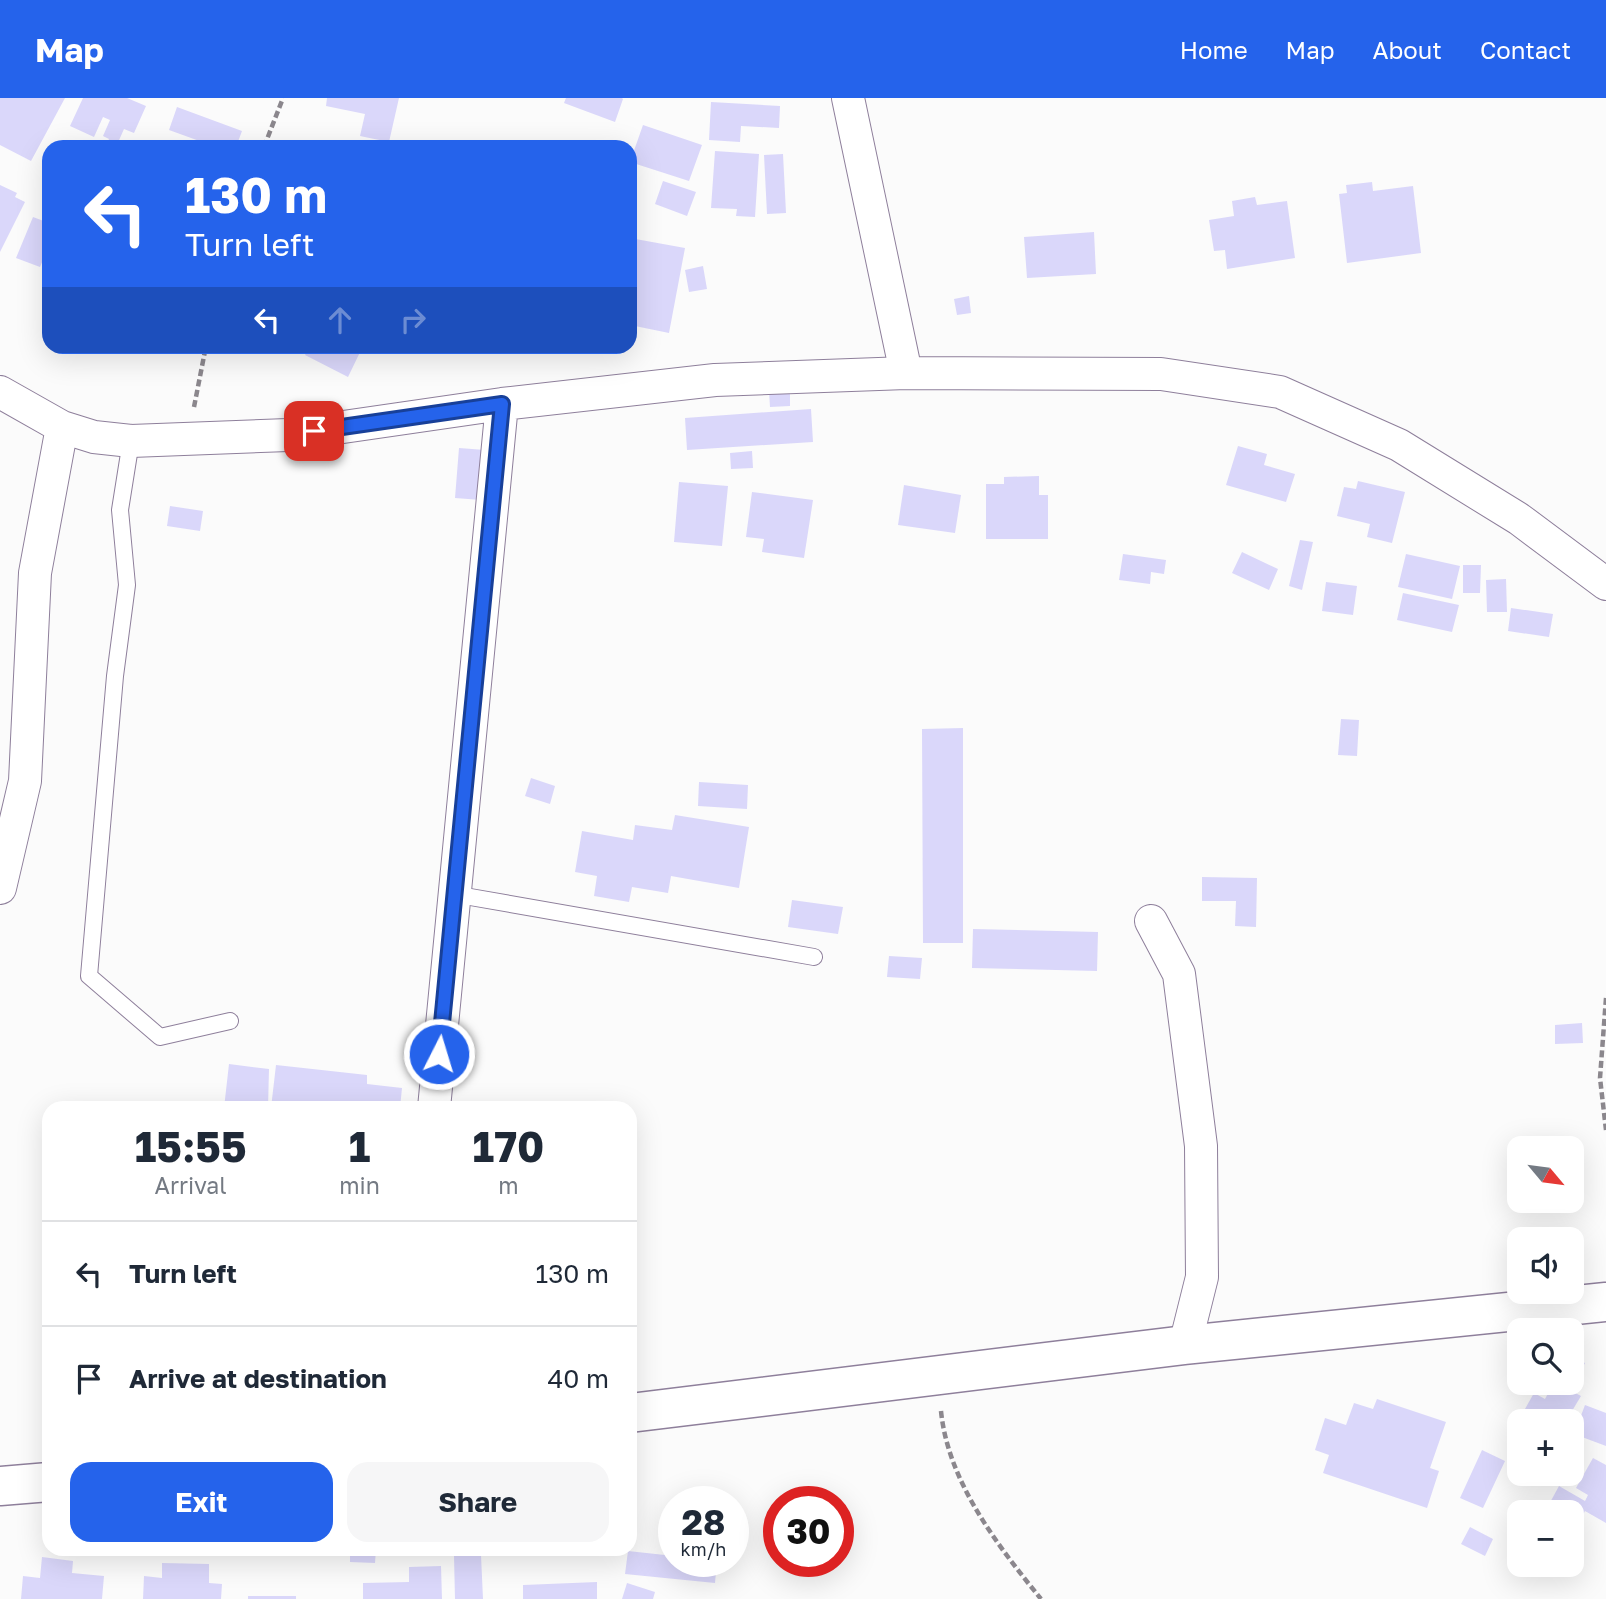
<!DOCTYPE html>
<meta charset="utf-8">
<style>
body{margin:0;font-family:"Golos Text",sans-serif;background:#f6f6f7;color:#1f2937;height:100vh;display:flex;flex-direction:column;font-size:26px;white-space:nowrap}
*{box-sizing:border-box;margin:0}
p{font-size:23px;color:#747a83}
.icon{flex:none;width:38px;height:38px;fill:none;stroke:currentColor;stroke-width:2;stroke-linecap:round;stroke-linejoin:round}
.map{position:relative;flex:1;overflow:hidden}
.side{position:absolute;left:42px;top:1003px;width:595px;height:455px;display:flex;flex-direction:column;background:#fff;border-radius:21px;box-shadow:0 7px 28px #0002}
.side>*{flex:none}
.hud{position:absolute;left:42px;top:42px;width:595px;height:214px;border-radius:21px;box-shadow:0 7px 28px #0002;background:#2563eb;color:#fff;overflow:hidden}
.needle{width:46px;rotate:119deg}
.fabs{position:absolute;left:1507px;top:1038px;display:grid;gap:14px}
.fabs a{display:grid;place-items:center;width:77px;height:77px;border-radius:14px;background:#fff;box-shadow:0 7px 28px #0002;font-size:35px}
.speed{position:absolute;left:658px;top:1388px;display:flex;gap:14px;font-size:35px;font-weight:700;text-align:center}
.speed>*{display:grid;place-content:center;width:91px;height:91px;border-radius:50%;background:#fff;box-shadow:0 7px 28px #0002;line-height:1}
.speed small{font-size:18px;font-weight:400}
.speed .limit{border:10px solid #d22;background:#fff;color:#111}
.pin{position:absolute;display:grid;place-items:center;width:60px;height:60px;color:#fff;margin:-30px;border-radius:14px;box-shadow:0 4px 10px #0006}
.me{position:absolute;width:77px;margin:-38px;rotate:5deg;stroke-linejoin:round;filter:drop-shadow(0 0 5px #0008)}
.turn{display:flex;align-items:center;gap:24px;height:147px;padding:0 28px;font-size:32px}
.turn .icon{width:91px;height:91px;stroke-width:2.5}
.turn b{display:block;font-size:49px;line-height:60px}
.lanes{display:flex;align-items:center;height:66px;padding:0 28px;background:#0003;justify-content:center;gap:35px;direction:ltr}
.lanes .off{opacity:.35}
.eta{display:flex;justify-content:space-evenly;align-items:center;height:119px;text-align:center}
.eta b{font-size:42px;font-weight:700;line-height:49px}
.cta{display:flex;gap:14px;margin-top:auto;padding:14px 28px}
.cta a{flex:1;height:80px;border-radius:21px;background:#2563eb;color:#fff;font-size:28px;font-weight:700;line-height:80px;text-align:center}
.cta a+a{background:#f6f6f7;color:#1f2937}
ul{padding:0;list-style:none}
li{display:flex;align-items:center;gap:21px;height:105px;padding:0 28px;border-top:2px solid #e0e1e3}
li div{flex:1}
li b{display:block;font-size:26px}
li em{font-style:normal}
header{display:flex;align-items:center;gap:42px;box-sizing:border-box;height:98px;padding:0 35px;background:#2563eb;color:#fff}
header strong{font-size:33px}
nav{display:flex;gap:38px;margin-inline-start:auto;font-size:24px}
.map>svg:first-child{display:block}
.building{fill:#dad7fa}
.lines{fill:none;stroke-linecap:round;stroke-linejoin:round}
.service-casing{stroke:#8e7f9b;stroke-width:18}
.minor-casing{stroke:#8e7f9b;stroke-width:34}
.tertiary-casing{stroke:#8e7f9b;stroke-width:41}
.path{stroke:#8b878d;stroke-width:4.5;stroke-dasharray:7 3.5;stroke-linecap:butt}
.service{stroke:#fff;stroke-width:16}
.minor{stroke:#fff;stroke-width:32}
.tertiary{stroke:#fff;stroke-width:38}
.route-casing{stroke:#184099;stroke-width:18}
.route{stroke:#2563eb;stroke-width:12}
</style>
<header>
<strong>Map</strong>
<nav><a>Home</a><a>Map</a><a>About</a><a>Contact</a></nav>
</header>
<div class="map">
<svg width="1606" height="1501" viewBox="0 0 1606 1501">
<rect width="100%" height="100%" fill="#fbfbfb"/>
<path class="building" d="M 0,0 L 65,0 L 31,63 L 0,47 Z
M 83,0 L 127,0 L 146,8 L 134,35 L 124,31 L 116,49 L 105,49 L 109,41 L 103,38 L 110,22 L 103,19 L 94,39 L 70,28 Z
M 327,0 L 399,0 L 389,44 L 360,38 L 365,16 L 326,8 Z
M 566,0 L 622,0 L 623,1 L 615,24 L 564,5 Z
M 711,4 L 780,8 L 779,30 L 741,28 L 740,44 L 709,42 Z
M 177,9 L 242,33 L 236,49 L 216,49 L 169,32 Z
M 643,27 L 702,47 L 689,83 L 630,64 Z
M 715,53 L 759,56 L 755,119 L 736,118 L 737,111 L 711,110 Z
M 783,56 L 786,115 L 767,116 L 764,57 Z
M 663,83 L 696,94 L 687,118 L 655,106 Z
M 1372,84 L 1373,93 L 1413,88 L 1421,155 L 1347,165 L 1339,96 L 1347,95 L 1346,87 Z
M 0,87 L 17,95 L 15,99 L 25,104 L 0,154 Z
M 1255,99 L 1257,107 L 1287,103 L 1295,160 L 1227,171 L 1225,152 L 1214,153 L 1209,122 L 1234,118 L 1232,103 Z
M 33,119 L 49,125 L 49,156 L 46,155 L 40,169 L 16,160 Z
M 1094,134 L 1096,176 L 1027,180 L 1024,139 Z
M 630,140 L 685,150 L 669,235 L 635,228 L 636,222 L 630,221 Z
M 703,168 L 707,191 L 689,194 L 685,172 Z
M 969,198 L 971,215 L 957,217 L 954,201 Z
M 310,248 L 363,248 L 348,279 L 305,257 Z
M 790,292 L 790,308 L 770,309 L 769,293 Z
M 811,311 L 813,344 L 687,352 L 685,320 Z
M 1238,348 L 1267,356 L 1264,367 L 1295,376 L 1286,404 L 1226,387 Z
M 459,350 L 485,352 L 481,402 L 455,400 Z
M 752,353 L 753,370 L 731,371 L 730,355 Z
M 1039,378 L 1039,397 L 1048,397 L 1048,441 L 986,441 L 986,386 L 1004,386 L 1004,379 Z
M 1358,383 L 1405,394 L 1392,445 L 1367,439 L 1370,426 L 1337,418 L 1344,389 L 1356,391 Z
M 679,384 L 728,388 L 722,448 L 674,444 Z
M 904,387 L 961,397 L 955,435 L 898,427 Z
M 752,394 L 813,402 L 804,460 L 762,454 L 764,441 L 746,439 Z
M 170,408 L 203,413 L 200,433 L 167,428 Z
M 1300,442 L 1313,444 L 1302,492 L 1289,488 Z
M 1242,454 L 1278,471 L 1269,492 L 1232,475 Z
M 1123,456 L 1166,462 L 1164,476 L 1151,474 L 1150,486 L 1119,482 Z
M 1406,456 L 1460,468 L 1452,501 L 1398,489 Z
M 1463,467 L 1481,467 L 1480,495 L 1463,495 Z
M 1506,481 L 1507,514 L 1487,514 L 1486,482 Z
M 1326,484 L 1357,488 L 1353,517 L 1322,513 Z
M 1403,495 L 1459,507 L 1452,534 L 1397,522 Z
M 1511,510 L 1553,516 L 1549,539 L 1508,533 Z
M 1341,621 L 1359,622 L 1357,658 L 1338,657 Z
M 963,630 L 963,845 L 923,845 L 922,631 Z
M 531,680 L 555,688 L 550,706 L 525,698 Z
M 699,684 L 748,687 L 747,711 L 698,708 Z
M 675,717 L 749,729 L 739,790 L 671,778 L 668,795 L 632,789 L 629,804 L 594,798 L 597,778 L 575,774 L 582,733 L 633,742 L 635,727 L 672,732 Z
M 1202,779 L 1257,780 L 1256,829 L 1235,828 L 1236,803 L 1202,803 Z
M 792,802 L 843,809 L 838,836 L 788,829 Z
M 973,831 L 1098,834 L 1097,873 L 972,870 Z
M 889,858 L 922,860 L 920,881 L 887,879 Z
M 1582,925 L 1583,945 L 1555,946 L 1555,927 Z
M 229,966 L 269,971 L 268,1010 L 224,1010 Z
M 276,967 L 367,977 L 367,986 L 402,990 L 400,1010 L 271,1010 Z
M 1572,1239 L 1582,1245 L 1574,1260 L 1585,1265 L 1574,1285 L 1572,1283 Z
M 1554,1284 L 1581,1298 L 1566,1323 L 1530,1323 L 1521,1318 L 1534,1295 L 1545,1301 Z
M 1377,1301 L 1446,1324 L 1430,1370 L 1439,1373 L 1427,1410 L 1323,1375 L 1329,1357 L 1315,1352 L 1325,1320 L 1346,1327 L 1354,1305 L 1373,1311 Z
M 1585,1307 L 1606,1315 L 1606,1348 L 1574,1336 Z
M 1482,1352 L 1505,1363 L 1483,1410 L 1460,1400 Z
M 1593,1360 L 1606,1367 L 1606,1425 L 1585,1413 L 1572,1437 L 1572,1414 L 1552,1414 L 1547,1410 L 1559,1388 L 1585,1403 L 1588,1397 L 1576,1390 Z
M 1470,1429 L 1493,1441 L 1485,1458 L 1461,1446 Z
M 350,1451 L 376,1451 L 375,1465 L 350,1464 Z
M 628,1453 L 674,1458 L 674,1463 L 717,1463 L 715,1485 L 625,1476 Z
M 481,1457 L 483,1501 L 455,1501 L 454,1458 Z
M 42,1459 L 73,1463 L 72,1475 L 104,1478 L 102,1501 L 21,1501 L 23,1478 L 40,1480 Z
M 162,1465 L 209,1466 L 209,1485 L 222,1486 L 221,1501 L 143,1501 L 144,1478 L 162,1480 Z
M 441,1468 L 442,1501 L 363,1501 L 363,1485 L 409,1484 L 409,1469 Z
M 597,1484 L 597,1501 L 523,1501 L 523,1487 Z
M 627,1485 L 655,1494 L 653,1501 L 622,1501 Z
M 248,1498 L 296,1498 L 296,1501 L 248,1501 Z"/>
<g class="lines">
<g class="service-casing">
<path id="service" d="M 131,343 L 120,412 L 127,487 L 115,578 L 89,878 L 160,939 L 230,923
M 453,796 L 814,859"/>
</g>
<g class="minor-casing">
<path id="minor" d="M 848,0 L 906,275
M 0,294 L 62,329 L 94,339 L 131,343 L 288,337 L 502,306 L 715,282 L 906,275 L 1161,276 L 1280,294 L 1399,347 L 1519,421 L 1606,486
M 0,790 L 25,683 L 35,475 L 62,329
M 1151,823 L 1179,876 L 1201,1048 L 1202,1179 L 1185,1247
M 434,1010 L 502,306"/>
</g>
<g class="tertiary-casing">
<path id="tertiary" d="M 630,1315 L 1185,1247 L 1606,1204
M 0,1388 L 49,1384"/>
</g>
<path class="path" d="M 264,49 L 283,0
M 194,309 L 206,248
M 1606,900 L 1600,980 L 1606,1032
M 941,1313 C 948,1384 998,1448 1041,1501"/>
<use href="#service" class="service"/>
<use href="#minor" class="minor"/>
<use href="#tertiary" class="tertiary"/>
</g>
<g class="lines">
<g class="route-casing">
<path id="route" d="M 314,333 L 502,306 L 439,956"/>
</g>
<use href="#route" class="route"/>
</g>
</svg>
<div class="fabs">
<a><svg class="needle" viewBox="-14 -14 28 28"><path d="M0-13l5 13h-10z" fill="#e53935"/><path d="M0 13l5-13h-10z" fill="#747a83"/></svg></a>
<a><svg class="icon" aria-label="sound" viewBox="0 0 24 24"><path d="M4 9h4l5-4v14l-5-4H4zM17 9q2 3 0 6"/></svg></a>
<a><svg class="icon" aria-label="search" viewBox="0 0 24 24"><circle cx="10" cy="10" r="6"/><path d="M15 15l6 6"/></svg></a>
<a>+</a>
<a>−</a>
</div>
<div class="speed"><div>28<small>km/h</small></div><div class="limit">30</div></div>
<div class="pin" style="left:314px;top:333px;background:#d93025"><svg class="icon" aria-label="arrive" viewBox="0 0 24 24"><path d="M6 21V4h12l-3 4 3 4H6"/></svg></div>
<svg class="me" style="left:439px;top:956px" viewBox="-20 -20 40 40"><circle r="17" fill="#2563eb" stroke="#fff" stroke-width="3"/><path d="M0-11L8 9 0 5-8 9z" fill="#fff"/></svg>
<div class="hud">
<div class="turn"><svg class="icon" aria-label="left" viewBox="0 0 24 24"><path d="M17 20v-9H6M10 6l-5 5 5 5"/></svg><div><b>130 m</b>Turn left</div></div>
<div class="lanes"><svg class="icon" aria-label="left" viewBox="0 0 24 24"><path d="M17 20v-9H6M10 6l-5 5 5 5"/></svg><svg class="icon off" aria-label="ahead" viewBox="0 0 24 24"><path d="M12 20V5M6 11l6-6 6 6"/></svg><svg class="icon off" aria-label="right" viewBox="0 0 24 24"><path d="M7 20v-9h11M14 6l5 5-5 5"/></svg></div>
</div>
<section class="side">
<div class="eta">
<div><b>15:55</b><p>Arrival</p></div>
<div><b>1</b><p>min</p></div>
<div><b>170</b><p>m</p></div>
</div>
<ul>
<li><svg class="icon" aria-label="left" viewBox="0 0 24 24"><path d="M17 20v-9H6M10 6l-5 5 5 5"/></svg><div><b>Turn left</b></div><em>130 m</em></li>
<li><svg class="icon" aria-label="arrive" viewBox="0 0 24 24"><path d="M6 21V4h12l-3 4 3 4H6"/></svg><div><b>Arrive at destination</b></div><em>40 m</em></li>
</ul>
<div class="cta"><a>Exit</a><a>Share</a></div>
</section>
</div>
